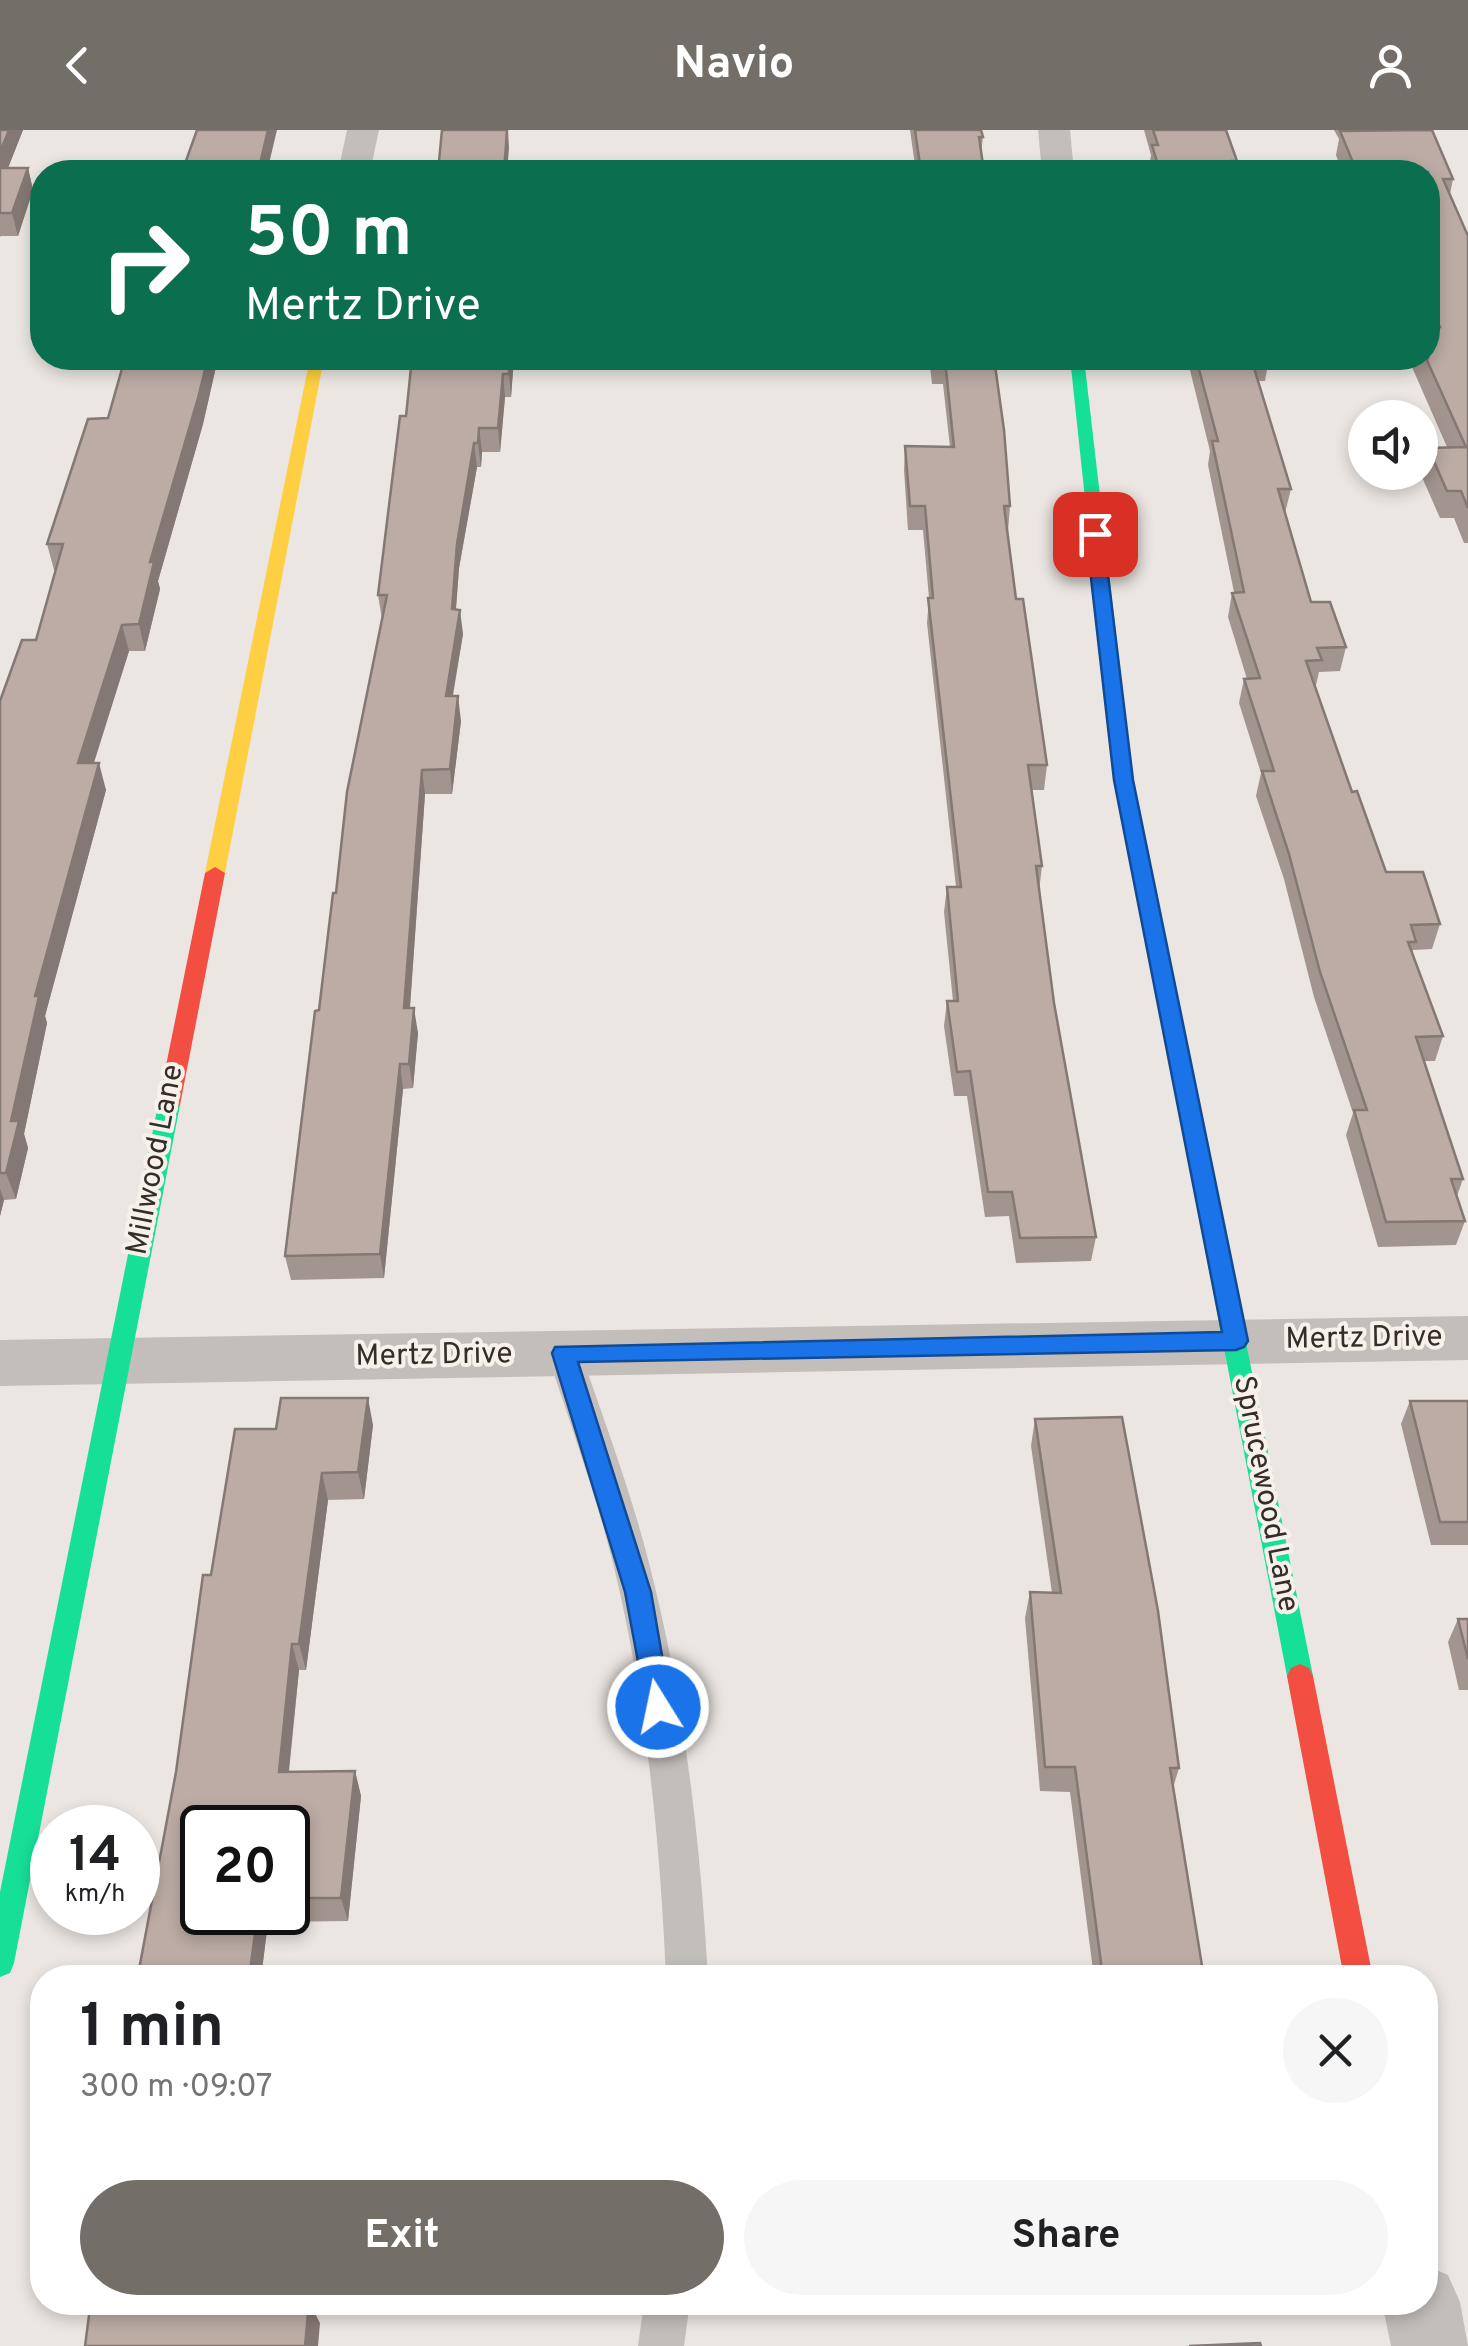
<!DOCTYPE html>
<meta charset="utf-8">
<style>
body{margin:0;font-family:Overpass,sans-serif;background:#f6f6f6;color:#202124;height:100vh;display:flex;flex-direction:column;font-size:38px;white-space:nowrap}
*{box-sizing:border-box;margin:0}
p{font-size:32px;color:#757577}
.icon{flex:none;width:55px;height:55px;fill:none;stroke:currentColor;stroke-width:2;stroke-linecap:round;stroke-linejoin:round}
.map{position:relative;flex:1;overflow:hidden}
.drawer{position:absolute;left:30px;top:1835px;width:1408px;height:350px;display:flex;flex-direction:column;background:#fff;border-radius:40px;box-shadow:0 5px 15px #0003}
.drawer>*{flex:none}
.hud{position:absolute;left:30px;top:30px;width:1410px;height:210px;border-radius:40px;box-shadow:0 5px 15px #0003;background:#0b6e4f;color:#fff;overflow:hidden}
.fabs{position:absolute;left:1348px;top:270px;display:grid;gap:20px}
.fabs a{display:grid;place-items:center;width:90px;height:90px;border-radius:50%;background:#fff;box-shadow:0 5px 15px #0003;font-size:50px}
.speed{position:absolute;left:30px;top:1675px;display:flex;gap:20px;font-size:50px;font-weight:700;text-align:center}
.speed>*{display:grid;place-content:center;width:130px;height:130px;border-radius:50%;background:#fff;box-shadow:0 5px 15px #0003;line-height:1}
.speed small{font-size:25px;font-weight:400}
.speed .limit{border:5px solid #111;border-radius:15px;background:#fff;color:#111}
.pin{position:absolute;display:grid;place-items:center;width:85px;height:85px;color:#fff;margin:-42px;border-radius:20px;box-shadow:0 5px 15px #0006}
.me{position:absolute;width:110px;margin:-55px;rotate:350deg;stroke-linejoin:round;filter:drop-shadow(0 0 8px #0008)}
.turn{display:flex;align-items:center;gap:35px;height:210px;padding:0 50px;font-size:45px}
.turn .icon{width:130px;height:130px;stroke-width:2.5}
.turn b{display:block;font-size:70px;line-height:85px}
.round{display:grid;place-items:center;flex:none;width:105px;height:105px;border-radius:52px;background:#f6f6f6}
.head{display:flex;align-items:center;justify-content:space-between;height:170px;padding:0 50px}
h1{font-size:60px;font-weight:700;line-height:75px}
.primary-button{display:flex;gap:20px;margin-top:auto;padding:20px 50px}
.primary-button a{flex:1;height:115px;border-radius:60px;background:#746e69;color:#fff;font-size:40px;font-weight:700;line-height:115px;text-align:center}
.primary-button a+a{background:#f6f6f6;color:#202124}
header{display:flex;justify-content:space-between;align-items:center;height:130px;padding:0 50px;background:#746e69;color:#fff;font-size:45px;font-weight:700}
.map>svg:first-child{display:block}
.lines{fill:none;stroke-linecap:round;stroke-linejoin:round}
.lane{fill:#c3beba;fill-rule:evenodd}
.street{fill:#c3beba;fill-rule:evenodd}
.fast{fill:#16e098;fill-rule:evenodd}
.slow{fill:#ffcf43;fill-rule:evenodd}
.jam{fill:#f24e42;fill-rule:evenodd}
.wall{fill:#a2948e;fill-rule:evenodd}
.shaded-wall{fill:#847874}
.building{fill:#bcaca5;stroke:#847874;stroke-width:2.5}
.route{fill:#1a73e8;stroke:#114b97;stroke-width:2.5}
.labels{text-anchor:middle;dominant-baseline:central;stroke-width:8;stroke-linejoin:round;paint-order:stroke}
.street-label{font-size:30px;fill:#342d29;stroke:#f7f1e9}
</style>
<header><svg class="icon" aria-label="back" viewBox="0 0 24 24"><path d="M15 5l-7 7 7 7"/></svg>Navio<svg class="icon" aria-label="person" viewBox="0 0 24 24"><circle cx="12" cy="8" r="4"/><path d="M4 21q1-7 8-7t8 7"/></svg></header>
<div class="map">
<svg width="1468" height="2216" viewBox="0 0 1468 2216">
<rect width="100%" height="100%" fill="#ebe6e1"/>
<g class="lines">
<path class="lane" d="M 564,1210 L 576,1214 L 581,1223 C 605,1293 631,1362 649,1433 C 684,1568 700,1708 708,1848 L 666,1848 C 660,1709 646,1569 613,1433 C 595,1362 570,1293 547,1223 L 552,1214 Z
M 644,2172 L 690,2172 L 684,2216 L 638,2216 Z"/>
<path class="street" d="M 347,0 L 379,0 L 370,42 L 338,42 Z
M 1038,0 L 1070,0 L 1074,42 L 1042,42 Z
M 1468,1186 L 1468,1230 L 0,1256 L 0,1210 Z
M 1425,2135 L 1448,2145 L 1460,2172 L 1468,2216 L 1391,2216 L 1382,2172 L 1425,2172 Z"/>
<path class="fast" d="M 1070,228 L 1084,228 L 1133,650 L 1313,1546 L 1309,1554 L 1300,1558 L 1291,1554 L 1287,1546 L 1115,650 Z
M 169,967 L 180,975 L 14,1833 L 10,1843 L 0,1847 L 0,1762 L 158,975 Z"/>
<path class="slow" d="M 310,228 L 324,228 L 225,743 L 215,749 L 205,743 Z"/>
<path class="jam" d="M 215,737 L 225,743 L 180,975 L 169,983 L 158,975 L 205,743 Z
M 1300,1534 L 1309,1538 L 1313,1546 L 1373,1848 L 1344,1848 L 1287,1546 L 1291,1538 Z"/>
</g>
<path class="wall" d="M 0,0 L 23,0 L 8,38 L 28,38 L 33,60 L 18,106 L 1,106 L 0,107 Z
M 910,0 L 981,0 L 983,7 L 981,24 L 984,42 L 916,42 Z
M 1144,0 L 1226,0 L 1237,31 L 1236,42 L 1151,42 L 1149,37 L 1151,25 Z
M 1334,0 L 1432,0 L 1453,49 L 1450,64 L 1468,106 L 1468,413 L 1464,413 L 1454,388 L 1440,388 L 1421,345 L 1428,318 L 1447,317 L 1408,228 L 1428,228 L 1428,42 L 1342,42 L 1336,25 L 1339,9 Z
M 125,228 L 218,228 L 203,294 L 158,451 L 160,459 L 145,521 L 129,521 L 94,633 L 106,660 L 45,886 L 47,893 L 24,1004 L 28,1018 L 16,1069 L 4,1070 L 0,1086 L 0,571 L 36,510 L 56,440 L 54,440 L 47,414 L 108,288 Z
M 514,228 L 511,267 L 505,267 L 500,322 L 482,322 L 481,337 L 477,337 L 459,438 L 456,479 L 463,504 L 453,566 L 461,591 L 452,664 L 425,664 L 410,878 L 418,903 L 413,958 L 403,959 L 384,1148 L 291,1150 L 285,1126 L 336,763 L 382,489 L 378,465 L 406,286 Z
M 929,228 L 994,228 L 1010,376 L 1008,401 L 1016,469 L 1047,635 L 1044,660 L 1031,660 L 1042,736 L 1039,761 L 1054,873 L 1096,1107 L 1091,1131 L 1016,1133 L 1009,1086 L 985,1087 L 967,966 L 954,966 L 944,896 L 947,871 L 953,871 L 944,782 L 947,757 L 956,757 L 927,493 L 929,468 L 923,400 L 908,400 L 904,340 L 905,316 L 950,317 L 943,254 L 932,254 Z
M 1187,228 L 1269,228 L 1265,251 L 1258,251 L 1291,359 L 1285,383 L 1311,472 L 1346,517 L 1340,541 L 1319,542 L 1316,555 L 1314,555 L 1352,662 L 1386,742 L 1440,794 L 1432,819 L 1413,820 L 1412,823 L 1443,906 L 1435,931 L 1424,931 L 1463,1049 L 1457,1066 L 1465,1091 L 1456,1115 L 1378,1117 L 1346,1005 L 1353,983 L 1314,867 L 1284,749 L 1256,666 L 1261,643 L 1239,573 L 1244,549 L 1247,549 L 1228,487 L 1232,463 L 1234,462 L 1208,335 L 1210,321 Z
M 1410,1271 L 1468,1271 L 1468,1415 L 1431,1415 L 1401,1294 Z
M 1035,1289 L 1179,1638 L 1173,1658 L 1204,1848 L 1094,1848 L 1070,1662 L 1040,1661 L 1025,1488 L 1030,1462 L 1052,1463 L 1031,1316 Z
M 373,1295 L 364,1369 L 328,1370 L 306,1540 L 299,1540 L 289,1642 L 355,1641 L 361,1666 L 348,1791 L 268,1792 L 261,1848 L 140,1848 L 138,1845 L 276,1299 ZM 288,1698 L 288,1782 L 202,1782 Z
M 1458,1489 L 1468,1489 L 1468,1560 L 1459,1560 L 1448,1512 Z"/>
<path class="shaded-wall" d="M 9,0 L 23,0 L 0,58 L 0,22 Z
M 268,0 L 277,0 L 267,42 L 258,42 Z
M 508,0 L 509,18 L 507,42 L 504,42 Z
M 28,38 L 33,60 L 18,106 L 12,83 Z
M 208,228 L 218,228 L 203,294 L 158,451 L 160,459 L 145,521 L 139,494 L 150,432 Z
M 510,228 L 514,228 L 511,267 L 509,244 Z
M 503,244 L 505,267 L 500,322 L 498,298 Z
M 479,298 L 482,322 L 481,337 L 478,313 Z
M 474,313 L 477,337 L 459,438 L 454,504 L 452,479 L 457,414 Z
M 460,480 L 463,504 L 448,591 L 446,566 Z
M 122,495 L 129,521 L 85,660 L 78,633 Z
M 458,566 L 461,591 L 452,664 L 450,639 Z
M 99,633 L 106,660 L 45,886 L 47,893 L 24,1004 L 28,1018 L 16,1069 L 6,1043 L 11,991 L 35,866 Z
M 422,640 L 425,664 L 408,903 L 404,878 Z
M 414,878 L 418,903 L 413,958 L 409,934 Z
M 400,934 L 403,959 L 384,1148 L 380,1124 Z
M 0,1059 L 4,1070 L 0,1086 Z
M 368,1268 L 373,1295 L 364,1369 L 358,1342 Z
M 322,1343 L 328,1370 L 306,1540 L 299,1514 Z
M 292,1514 L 299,1540 L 286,1666 L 279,1642 Z
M 355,1641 L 361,1666 L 348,1791 L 341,1768 Z
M 258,1782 L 265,1782 L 268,1792 L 261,1848 L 249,1848 Z
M 309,2172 L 320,2193 L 318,2216 L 305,2216 Z"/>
<path class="building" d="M 0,0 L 9,0 L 0,22 Z
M 197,0 L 268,0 L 258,42 L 182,42 Z
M 442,0 L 507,0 L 504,42 L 438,42 Z
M 915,0 L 981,0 L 983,7 L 979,7 L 984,42 L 921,42 Z
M 1153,0 L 1226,0 L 1237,31 L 1232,31 L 1235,42 L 1160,42 L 1152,15 L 1158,15 Z
M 1432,0 L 1453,49 L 1443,49 L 1468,106 L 1468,378 L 1461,361 L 1447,361 L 1428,318 L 1466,317 L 1426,228 L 1428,228 L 1428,197 L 1440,197 L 1428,172 L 1428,42 L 1357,42 L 1340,1 Z
M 0,38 L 28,38 L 12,83 L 0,83 Z
M 125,228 L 208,228 L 198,268 L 150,432 L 154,432 L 139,494 L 122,495 L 78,633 L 99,633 L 35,866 L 39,866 L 11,991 L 19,991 L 6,1043 L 0,1043 L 0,571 L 22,510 L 36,510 L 63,414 L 47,414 L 88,289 L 108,288 Z
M 412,228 L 510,228 L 509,244 L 503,244 L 498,298 L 479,298 L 478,313 L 474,313 L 457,414 L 452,479 L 460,480 L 446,566 L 458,566 L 450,639 L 422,640 L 404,878 L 414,878 L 409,934 L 400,934 L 380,1124 L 285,1126 L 315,881 L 319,880 L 333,763 L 336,763 L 347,662 L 387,465 L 378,465 L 400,286 L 406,286 Z
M 933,228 L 994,228 L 1004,300 L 1010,376 L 1004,376 L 1016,469 L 1023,469 L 1047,635 L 1028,635 L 1042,736 L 1036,736 L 1054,873 L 1096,1107 L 1020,1108 L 1012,1062 L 988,1062 L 970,941 L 957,942 L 947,871 L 958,871 L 947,757 L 961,757 L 928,468 L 933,468 L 925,376 L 910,376 L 905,316 L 954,317 L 945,230 L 933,230 Z
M 1196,228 L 1269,228 L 1251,228 L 1291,359 L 1278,359 L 1311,472 L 1330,472 L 1346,517 L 1317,518 L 1322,530 L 1306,531 L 1352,662 L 1357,661 L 1386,742 L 1423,742 L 1440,794 L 1411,795 L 1416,812 L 1408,812 L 1443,906 L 1416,907 L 1463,1049 L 1451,1049 L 1465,1091 L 1386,1092 L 1354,980 L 1367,980 L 1320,842 L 1289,724 L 1262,641 L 1274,641 L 1244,549 L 1260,548 L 1232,463 L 1244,462 L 1212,311 L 1218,311 Z
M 281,1268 L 368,1268 L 358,1342 L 322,1343 L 299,1514 L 292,1514 L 279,1642 L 355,1641 L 341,1768 L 288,1768 L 288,1698 L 202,1698 L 202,1782 L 258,1782 L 249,1848 L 158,1848 L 158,1844 L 138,1845 L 176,1642 L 203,1445 L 211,1445 L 235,1299 L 276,1299 Z
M 1410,1271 L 1468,1271 L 1468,1392 L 1440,1392 Z
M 1122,1287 L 1158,1481 L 1179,1638 L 1170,1638 L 1204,1848 L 1103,1848 L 1075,1637 L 1045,1637 L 1030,1462 L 1061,1463 L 1035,1289 Z
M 1458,1489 L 1468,1489 L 1468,1529 Z
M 241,2172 L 309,2172 L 305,2216 L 85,2216 L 90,2178 Z
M 1260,2213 L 1261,2216 L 1189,2216 Z"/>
<path class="route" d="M 1095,400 L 1103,404 L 1133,650 L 1248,1211 L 1244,1217 L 1236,1220 L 578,1232 L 651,1462 L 671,1577 L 667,1585 L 658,1589 L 648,1585 L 625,1462 L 552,1223 L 555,1217 L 1222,1202 L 1114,650 L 1086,404 Z"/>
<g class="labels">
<g class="street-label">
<text transform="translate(156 1030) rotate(-79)">Millwood Lane</text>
<text transform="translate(1364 1209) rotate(-1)">Mertz Drive</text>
<text transform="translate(434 1226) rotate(-1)">Mertz Drive</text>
<text transform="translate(1265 1364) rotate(79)">Sprucewood Lane</text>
</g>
</g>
</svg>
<div class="fabs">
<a><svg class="icon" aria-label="sound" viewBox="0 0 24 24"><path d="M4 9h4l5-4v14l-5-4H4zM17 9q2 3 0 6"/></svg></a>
</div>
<div class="speed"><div>14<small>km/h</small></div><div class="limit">20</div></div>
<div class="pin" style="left:1095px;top:404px;background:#d93025"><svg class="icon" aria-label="arrive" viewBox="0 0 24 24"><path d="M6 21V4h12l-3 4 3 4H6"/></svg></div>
<svg class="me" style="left:658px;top:1577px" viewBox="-20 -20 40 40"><circle r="17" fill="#1a73e8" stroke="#fff" stroke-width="3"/><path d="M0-11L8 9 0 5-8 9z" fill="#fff"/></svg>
<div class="hud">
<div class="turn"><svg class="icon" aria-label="right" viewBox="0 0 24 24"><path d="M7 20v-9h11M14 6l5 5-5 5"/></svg><div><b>50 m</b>Mertz Drive</div></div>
</div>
<section class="drawer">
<div class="head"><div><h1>1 min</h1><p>300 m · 09:07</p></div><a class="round"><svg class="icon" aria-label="close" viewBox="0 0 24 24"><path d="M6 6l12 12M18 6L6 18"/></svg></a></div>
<div class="primary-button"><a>Exit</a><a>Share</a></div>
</section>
</div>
